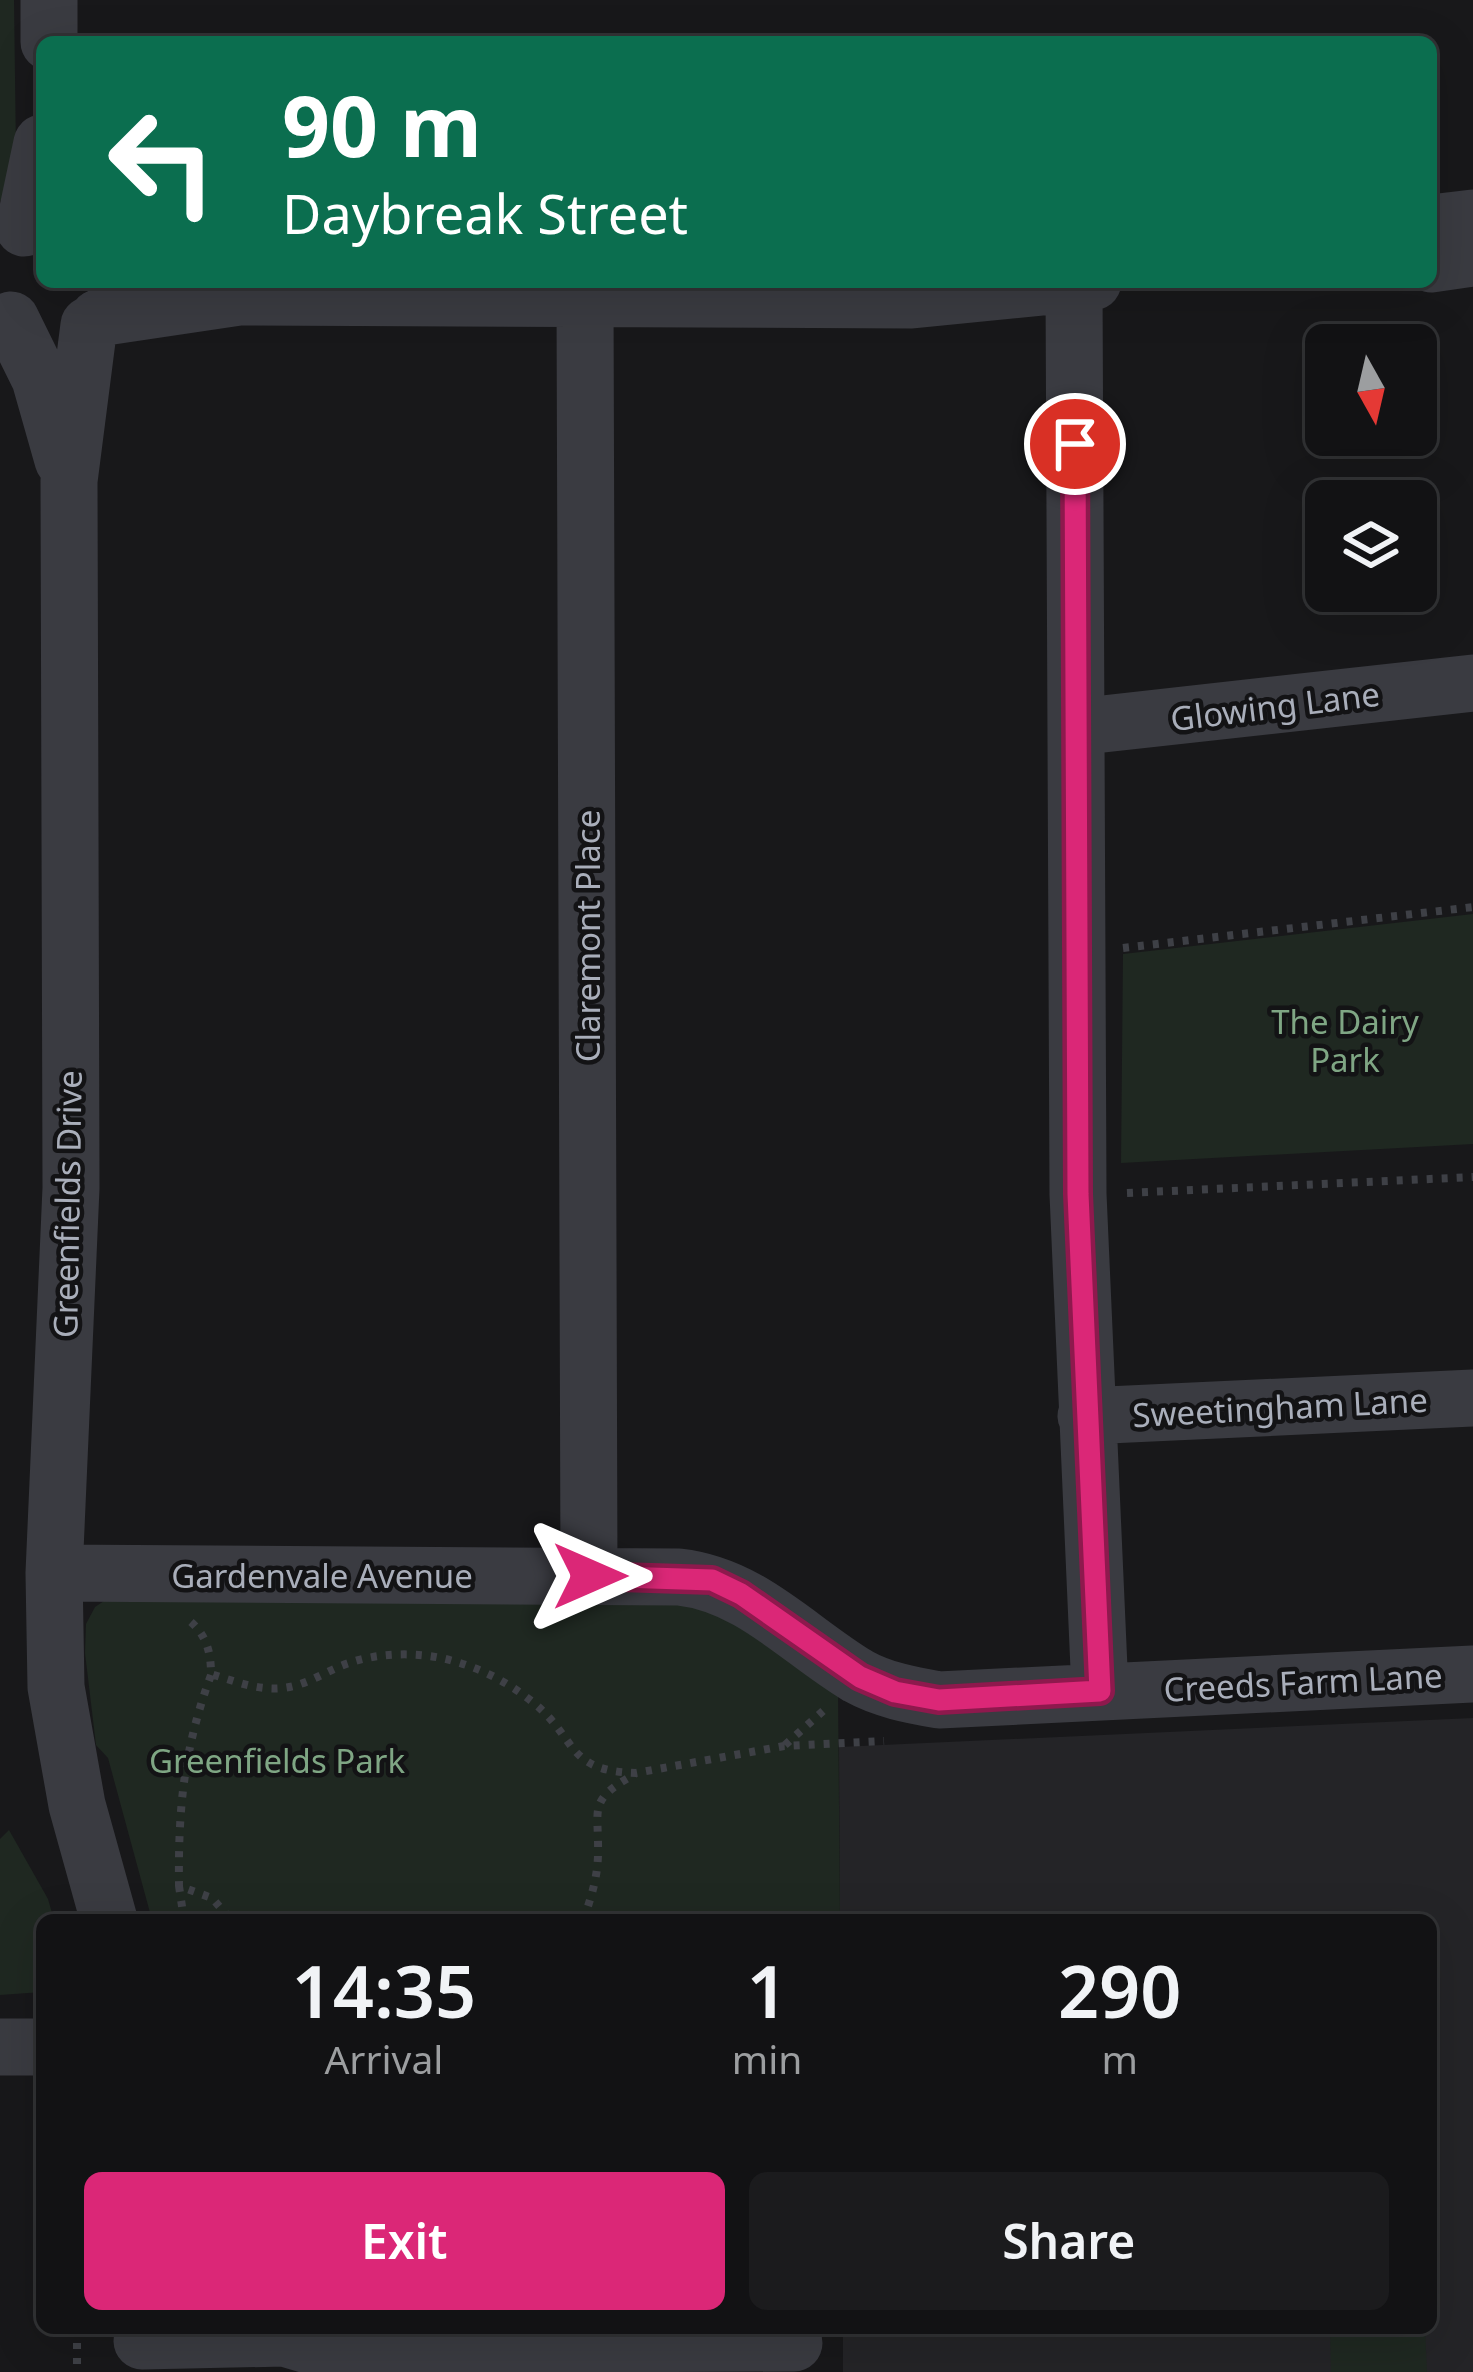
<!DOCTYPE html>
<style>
body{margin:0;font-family:"Noto Sans",sans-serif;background:#1b1b1d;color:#f1f3f6;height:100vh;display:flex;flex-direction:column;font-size:45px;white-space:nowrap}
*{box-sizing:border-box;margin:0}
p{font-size:39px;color:#9c9ea0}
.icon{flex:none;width:66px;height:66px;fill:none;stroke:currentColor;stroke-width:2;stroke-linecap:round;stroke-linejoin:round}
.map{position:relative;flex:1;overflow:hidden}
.sheet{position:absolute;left:36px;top:1914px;width:1401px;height:420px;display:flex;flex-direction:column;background:#121214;border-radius:18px;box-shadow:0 12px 48px #0002,0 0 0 3px #313234}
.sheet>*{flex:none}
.hud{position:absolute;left:36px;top:36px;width:1401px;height:252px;border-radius:18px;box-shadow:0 12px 48px #0002,0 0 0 3px #313234;background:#0b6e4f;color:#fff;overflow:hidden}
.needle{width:78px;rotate:172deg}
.tools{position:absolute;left:1305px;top:324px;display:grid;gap:24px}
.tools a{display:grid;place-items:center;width:132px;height:132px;border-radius:18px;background:#121214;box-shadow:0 12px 48px #0002,0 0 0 3px #313234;font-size:60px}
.pin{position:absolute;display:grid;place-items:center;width:102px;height:102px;color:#fff;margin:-51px;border:6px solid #fff;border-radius:50%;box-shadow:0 3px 12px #0007}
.me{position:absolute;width:132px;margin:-66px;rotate:90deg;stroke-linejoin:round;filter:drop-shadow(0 0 9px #0008)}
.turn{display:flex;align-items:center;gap:42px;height:252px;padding:0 48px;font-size:54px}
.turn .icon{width:156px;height:156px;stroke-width:2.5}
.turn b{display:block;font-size:84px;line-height:102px}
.eta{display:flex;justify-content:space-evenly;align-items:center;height:204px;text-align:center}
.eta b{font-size:72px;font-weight:600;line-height:84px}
.primary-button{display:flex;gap:24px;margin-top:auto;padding:24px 48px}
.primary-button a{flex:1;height:138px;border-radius:18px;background:#db2777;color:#fff;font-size:48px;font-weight:600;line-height:138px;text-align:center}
.primary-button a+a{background:#1b1b1d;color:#f1f3f6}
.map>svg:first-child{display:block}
.built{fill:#242427}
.green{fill:#1f2821}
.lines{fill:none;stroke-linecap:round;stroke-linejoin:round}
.path{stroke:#3e4046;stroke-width:8;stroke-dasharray:6 9;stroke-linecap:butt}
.minor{stroke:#3a3b41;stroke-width:57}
.route-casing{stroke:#8e194d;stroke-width:30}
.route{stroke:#db2777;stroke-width:21}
.labels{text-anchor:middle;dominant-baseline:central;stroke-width:9;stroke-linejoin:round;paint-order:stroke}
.street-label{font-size:33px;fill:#a9aeba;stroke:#131315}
.park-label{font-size:33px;fill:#7fa684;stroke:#131315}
</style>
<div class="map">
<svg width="1473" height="2372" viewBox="0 0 1473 2372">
<rect width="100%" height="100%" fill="#18181a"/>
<path class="built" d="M 1473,1718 L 1473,2372 L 843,2372 L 843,2328 L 1431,2328 L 1431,1920 L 840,1920 L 839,1747 Z"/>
<path class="green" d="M 0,0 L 14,0 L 16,153 L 4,198 L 0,201 Z
M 1473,914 L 1473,1144 L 1121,1163 L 1123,954 Z
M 110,1597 L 678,1601 L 724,1611 L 838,1691 L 840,1920 L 152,1920 L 108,1758 L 96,1745 L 85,1653 L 86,1624 L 95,1607 Z
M 9,1830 L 48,1899 L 54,1920 L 42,1920 L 42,1992 L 0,1995 L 0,1839 Z
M 1330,2328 L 1425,2328 L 1427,2372 L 1331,2372 Z"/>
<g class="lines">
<path class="path" d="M 1123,948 L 1473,907
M 1127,1193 L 1473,1177
M 191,1622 C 207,1636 211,1654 211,1674 C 234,1681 259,1691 283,1688 C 309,1685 328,1669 352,1662 C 383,1652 423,1652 453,1661 C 483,1669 511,1684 535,1704 C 578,1740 566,1771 636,1773 L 784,1746 L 884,1741
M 211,1675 C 184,1748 178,1808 179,1886 L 212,1898 L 231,1920
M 785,1745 L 823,1711
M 179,1886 L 184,1920
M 583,1920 C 591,1899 598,1876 598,1853 C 599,1807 587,1801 635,1774
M 77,2328 L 77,2372"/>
<path class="minor" d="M 49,0 L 49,42
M 1431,223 L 1473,218
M 24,228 L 42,143
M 1431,264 L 1473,258
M 1074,284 L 1078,1194 L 1100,1691
M 585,295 L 589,1576
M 98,318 L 239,297 L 912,300 L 1093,282
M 11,320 L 40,379 L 63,460
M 89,325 L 69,481 L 71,1188 L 54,1573 L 56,1687 L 77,1805 L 109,1920
M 1076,727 L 1473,683
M 1086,1416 L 1473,1398
M 54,1573 L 679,1577 C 751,1585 798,1640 858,1676 C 883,1690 911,1695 939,1700 L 1473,1674
M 0,2047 L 42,2047
M 142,2341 L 284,2338 L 308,2345 L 794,2343"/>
</g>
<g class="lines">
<g class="route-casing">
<path id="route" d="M 590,1576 L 712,1580 L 741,1594 L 860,1677 L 895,1692 L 939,1700 L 1100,1691 L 1078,1194 L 1075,444"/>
</g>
<use href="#route" class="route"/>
</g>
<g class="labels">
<g class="street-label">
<text transform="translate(1275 706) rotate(-7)">Glowing Lane</text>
<text transform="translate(587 936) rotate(-90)">Claremont Place</text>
<text transform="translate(67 1204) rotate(-89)">Greenfields Drive</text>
<text transform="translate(1280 1407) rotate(-3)">Sweetingham Lane</text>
<text x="322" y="1575">Gardenvale Avenue</text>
<text transform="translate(1303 1682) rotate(-3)">Creeds Farm Lane</text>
</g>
<g class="park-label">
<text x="1345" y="1021">The Dairy<tspan x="1345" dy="38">Park</tspan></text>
<text x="277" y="1760">Greenfields Park</text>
</g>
</g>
</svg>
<div class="tools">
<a><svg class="needle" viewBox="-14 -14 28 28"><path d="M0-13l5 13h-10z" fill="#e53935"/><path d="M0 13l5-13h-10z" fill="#9c9ea0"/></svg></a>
<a><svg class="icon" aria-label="layers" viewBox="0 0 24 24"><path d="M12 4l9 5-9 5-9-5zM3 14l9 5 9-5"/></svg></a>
</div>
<div class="pin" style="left:1075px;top:444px;background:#d93025"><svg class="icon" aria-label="arrive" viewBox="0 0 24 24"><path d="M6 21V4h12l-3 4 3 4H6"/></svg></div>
<svg class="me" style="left:590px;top:1576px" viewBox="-20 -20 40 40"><path d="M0-17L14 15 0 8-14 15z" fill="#db2777" stroke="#fff" stroke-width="4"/></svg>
<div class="hud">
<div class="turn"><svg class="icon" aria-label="left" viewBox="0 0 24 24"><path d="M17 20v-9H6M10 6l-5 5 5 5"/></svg><div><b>90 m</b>Daybreak Street</div></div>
</div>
<section class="sheet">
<div class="eta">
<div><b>14:35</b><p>Arrival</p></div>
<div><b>1</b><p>min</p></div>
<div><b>290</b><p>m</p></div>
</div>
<div class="primary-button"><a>Exit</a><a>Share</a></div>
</section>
</div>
